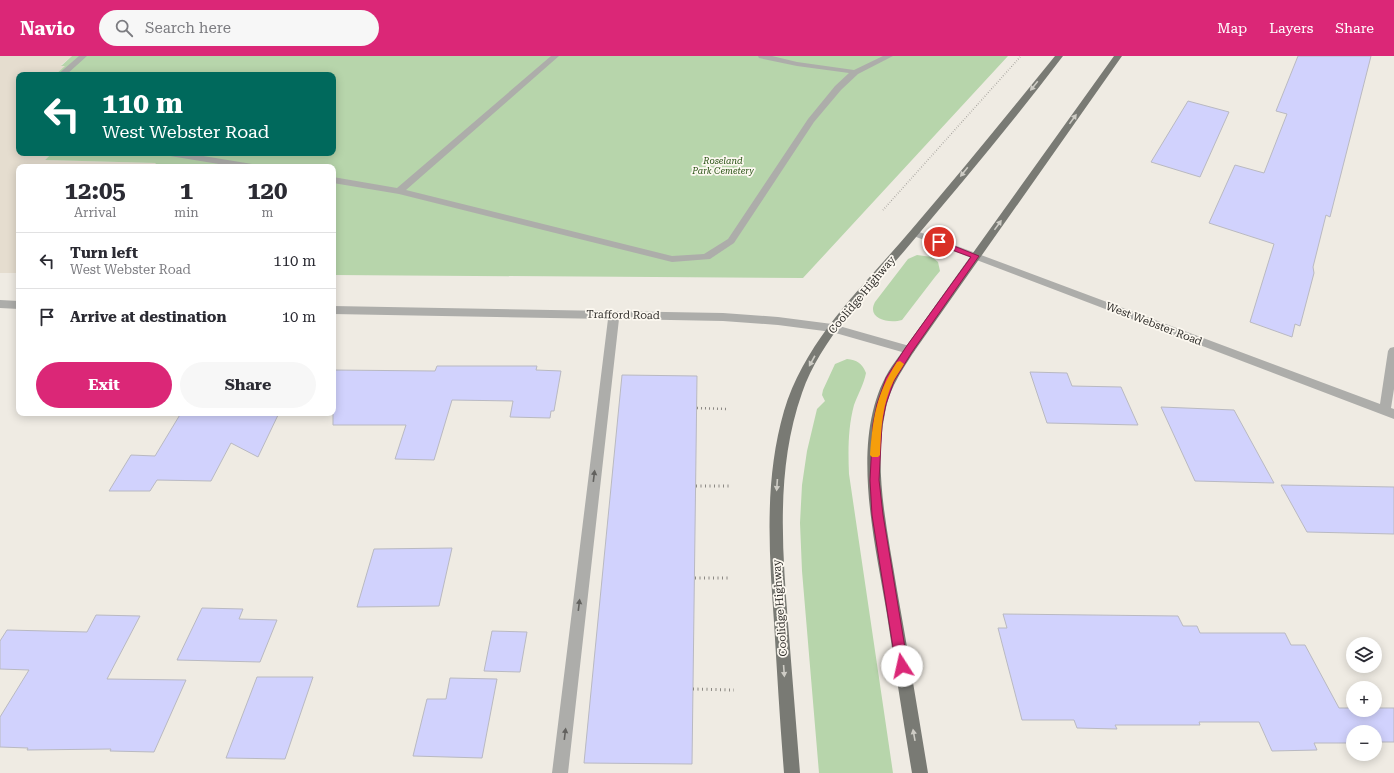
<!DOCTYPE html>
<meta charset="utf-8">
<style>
body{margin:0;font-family:"Roboto Serif",serif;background:#f7f7f7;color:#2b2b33;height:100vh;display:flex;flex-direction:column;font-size:15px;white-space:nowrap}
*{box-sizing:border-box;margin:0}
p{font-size:13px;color:#7c7c81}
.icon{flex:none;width:22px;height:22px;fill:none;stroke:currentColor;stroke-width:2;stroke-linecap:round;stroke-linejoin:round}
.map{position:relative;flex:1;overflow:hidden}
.sheet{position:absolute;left:16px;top:108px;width:320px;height:252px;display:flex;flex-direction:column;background:#fff;border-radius:8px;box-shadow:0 2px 10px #0003}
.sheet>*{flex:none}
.guide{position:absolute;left:16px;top:16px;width:320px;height:84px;border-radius:8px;box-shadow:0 2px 10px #0003;background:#00695c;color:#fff;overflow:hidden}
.fabs{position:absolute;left:1346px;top:581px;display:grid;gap:8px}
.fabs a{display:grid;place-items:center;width:36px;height:36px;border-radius:50%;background:#fff;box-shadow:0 2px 10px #0003;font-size:20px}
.pin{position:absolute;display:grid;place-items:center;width:34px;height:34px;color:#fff;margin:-17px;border:2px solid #fff;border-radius:50%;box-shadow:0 1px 4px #0007}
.me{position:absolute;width:44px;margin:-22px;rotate:350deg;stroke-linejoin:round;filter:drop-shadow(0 0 3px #0008)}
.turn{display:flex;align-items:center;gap:14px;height:84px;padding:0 20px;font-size:18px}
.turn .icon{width:52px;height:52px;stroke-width:2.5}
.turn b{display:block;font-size:28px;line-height:34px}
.eta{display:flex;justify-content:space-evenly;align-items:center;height:68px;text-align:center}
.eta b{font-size:24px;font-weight:700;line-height:28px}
.action{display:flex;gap:8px;margin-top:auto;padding:8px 20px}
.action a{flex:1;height:46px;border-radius:24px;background:#db2777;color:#fff;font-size:16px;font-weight:700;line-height:46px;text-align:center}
.action a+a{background:#f7f7f7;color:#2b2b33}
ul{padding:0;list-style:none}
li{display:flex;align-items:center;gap:12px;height:56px;padding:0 20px;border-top:1px solid #e1e1e2}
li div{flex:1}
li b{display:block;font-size:15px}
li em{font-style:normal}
header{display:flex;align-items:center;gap:24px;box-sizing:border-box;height:56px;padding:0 20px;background:#db2777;color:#fff}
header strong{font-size:19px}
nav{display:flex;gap:22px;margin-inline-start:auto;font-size:14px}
.search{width:280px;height:36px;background:#f7f7f7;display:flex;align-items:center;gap:10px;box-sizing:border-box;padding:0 14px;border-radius:22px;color:#7c7c81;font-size:15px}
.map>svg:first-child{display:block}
.built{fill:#e5ddcf}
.green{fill:#b7d5ab}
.building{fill:#d1d2fd;stroke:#b9b9c1}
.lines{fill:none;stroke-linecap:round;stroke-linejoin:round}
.path-far2{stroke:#8b8883;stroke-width:1.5;stroke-dasharray:0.5 2;stroke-linecap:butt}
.path-far1{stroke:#8b8883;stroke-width:2.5;stroke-dasharray:1 3;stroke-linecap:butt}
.path{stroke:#8b8883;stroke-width:3;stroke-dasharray:1 3.5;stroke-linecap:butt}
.minor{fill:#adadaa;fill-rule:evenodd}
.major{fill:#797a74;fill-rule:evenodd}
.oneway{fill:#ceccc5}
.oneway2{fill:#62615e}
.route{fill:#db2777;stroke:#8e194d}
.slow{fill:#f59e0b}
.labels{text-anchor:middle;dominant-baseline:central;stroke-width:3.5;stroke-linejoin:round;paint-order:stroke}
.far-park-label{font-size:9px;font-style:italic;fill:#265011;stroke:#fcf8f0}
.street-label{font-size:11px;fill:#302e2b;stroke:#fcf8f0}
</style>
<header>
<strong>Navio</strong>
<div class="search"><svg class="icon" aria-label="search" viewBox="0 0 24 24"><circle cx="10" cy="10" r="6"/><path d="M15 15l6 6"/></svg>Search here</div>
<nav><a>Map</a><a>Layers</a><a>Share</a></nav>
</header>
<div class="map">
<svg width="1394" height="717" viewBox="0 0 1394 717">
<rect width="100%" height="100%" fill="#efebe3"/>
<path class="built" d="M 0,0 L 72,0 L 61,9 L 66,10 L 55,19 L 19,19 L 19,97 L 52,97 L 45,104 L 157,107 L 153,111 L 19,111 L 19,217 L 0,217 Z"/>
<path class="green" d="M 72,0 L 1008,0 L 803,222 L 333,219 L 333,111 L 153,111 L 156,107 L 45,104 L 52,97 L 333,97 L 333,19 L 55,19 L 65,10 L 61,10 Z
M 917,199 L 932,201 L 938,206 L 940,215 L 935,221 L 902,264 C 889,268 866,263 875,246 L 908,203 Z
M 847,303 C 857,304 862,307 866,317 C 864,328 858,338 854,349 C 848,371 848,395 849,418 L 893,717 L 819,717 L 802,515 L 800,467 L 802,429 L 807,395 L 817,353 L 825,345 L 822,339 L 823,334 L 835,308 Z"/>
<path class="building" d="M 1298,0 L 1371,0 L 1330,161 L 1326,159 L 1313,211 L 1314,217 L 1300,270 L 1295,268 L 1292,281 L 1250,266 L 1274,188 L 1209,167 L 1235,109 L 1264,117 L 1287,58 L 1276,55 Z
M 1188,45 L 1229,56 L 1200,121 L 1151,106 Z
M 437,310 L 537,310 L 536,314 L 561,315 L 554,355 L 551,355 L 550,362 L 510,361 L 513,345 L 452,344 L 434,404 L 395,403 L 406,369 L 333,369 L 333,314 L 435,315 Z
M 1030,316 L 1067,317 L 1072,330 L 1121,331 L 1138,369 L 1047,367 Z
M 622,319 L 697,320 L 692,708 L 584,707 Z
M 1161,351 L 1234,354 L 1274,427 L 1195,425 Z
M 181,357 L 279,357 L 258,401 L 231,387 L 211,425 L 157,424 L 150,435 L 109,435 L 131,399 L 155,400 Z
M 1281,429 L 1394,431 L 1394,478 L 1307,476 Z
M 452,492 L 439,550 L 357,551 L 374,493 Z
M 202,552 L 243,553 L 239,563 L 277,564 L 260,606 L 177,604 Z
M 1003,558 L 1178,560 L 1183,570 L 1197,570 L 1200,577 L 1285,577 L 1291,589 L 1305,589 L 1339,652 L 1353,652 L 1353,654 L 1375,654 L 1375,652 L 1394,652 L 1394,686 L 1375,686 L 1375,676 L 1353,676 L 1353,687 L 1314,687 L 1317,694 L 1272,695 L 1259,666 L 1199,666 L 1200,669 L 1115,669 L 1117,673 L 1077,672 L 1074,664 L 1022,664 L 998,572 L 1007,572 Z
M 96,559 L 140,560 L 107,623 L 186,624 L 154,696 L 110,695 L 111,693 L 27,694 L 28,692 L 0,691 L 0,661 L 29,614 L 0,613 L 0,585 L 7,574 L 87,576 Z
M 492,575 L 527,576 L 520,616 L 484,615 Z
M 257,621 L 313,621 L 285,703 L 226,702 Z
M 450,622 L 497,623 L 482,702 L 413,700 L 427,643 L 446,643 Z"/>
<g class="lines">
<path class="path-far2" d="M 883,154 L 1021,0"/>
<path class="path-far1" d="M 697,352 L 728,353"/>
<path class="path" d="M 696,430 L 730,430
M 695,522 L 731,522
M 693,633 L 734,634"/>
<path class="minor" d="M 79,0 L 87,0 L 66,19 L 57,19 Z
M 551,0 L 559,0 L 406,134 L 672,200 L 704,198 L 728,183 L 808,63 L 835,30 L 849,17 L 797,10 L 759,2 L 758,0 L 772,0 L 797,6 L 854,14 L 883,0 L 893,0 L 858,18 L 841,34 L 814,66 L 734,187 L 710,203 L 672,206 L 399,138 L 333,127 L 333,121 L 397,132 Z
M 166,97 L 185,97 L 252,108 L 256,111 L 237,111 L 170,100 Z
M 914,174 L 1380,348 L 1388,295 L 1390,292 L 1394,291 L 1394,333 L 1391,352 L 1394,353 L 1394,363 L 911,179 L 909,177 Z
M 0,244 L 19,245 L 19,253 L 0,252 Z
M 333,250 L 723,257 L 778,261 L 832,268 L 913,291 L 915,294 L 913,297 L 909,298 L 832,276 L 778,269 L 723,265 L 619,263 L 568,717 L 552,717 L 608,263 L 333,258 Z"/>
<path class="major" d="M 1055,0 L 1063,0 C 1013,66 959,130 906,193 C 868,238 822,280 802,337 C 776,411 782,490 788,567 C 792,617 796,667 800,717 L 784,717 C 780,667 777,616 774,566 C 769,496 764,424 784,355 C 806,282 864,230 912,173 C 961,116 1008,58 1055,0 Z
M 1114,0 L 1122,0 L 913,297 C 900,318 890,331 885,357 C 873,415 888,477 897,534 C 908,595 918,656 928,717 L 912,717 C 903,664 895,611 887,559 C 875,484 847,378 892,310 Z"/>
</g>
<defs><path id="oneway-solid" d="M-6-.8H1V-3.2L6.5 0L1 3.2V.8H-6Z"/></defs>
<g class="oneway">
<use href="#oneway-solid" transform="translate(1034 30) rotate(129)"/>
<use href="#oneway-solid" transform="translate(1073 63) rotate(-54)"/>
<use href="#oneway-solid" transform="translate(964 116) rotate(129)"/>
<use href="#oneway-solid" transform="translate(998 169) rotate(-54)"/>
<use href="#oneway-solid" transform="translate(812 305) rotate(119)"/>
<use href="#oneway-solid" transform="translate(777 429) rotate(94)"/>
<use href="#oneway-solid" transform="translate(784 615) rotate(86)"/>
<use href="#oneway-solid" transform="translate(914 679) rotate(-100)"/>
</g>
<g class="oneway2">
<use href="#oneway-solid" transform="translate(594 420) rotate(-83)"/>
<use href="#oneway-solid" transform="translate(579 549) rotate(-83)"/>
<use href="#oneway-solid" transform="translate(565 678) rotate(-83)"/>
</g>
<path class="route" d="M 939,184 L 979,200 L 912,296 L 894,325 L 886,348 L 882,368 L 879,424 L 883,459 L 908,610 L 906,614 L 902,615 L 898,614 L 896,610 L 872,459 L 870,424 L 873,368 L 877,348 L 886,322 L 906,291 L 971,201 L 936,188 L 935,186 Z"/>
<path class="slow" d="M 900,305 L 904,308 C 901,313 897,319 894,324 C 882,347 881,374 880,399 L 878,401 L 872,401 L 870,399 C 873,361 876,339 897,306 Z"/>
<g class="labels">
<g class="far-park-label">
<text x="723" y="105">Roseland<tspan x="723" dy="10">Park Cemetery</tspan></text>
</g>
<g class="street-label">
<text transform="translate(862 239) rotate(-50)">Coolidge Highway</text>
<text transform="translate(623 259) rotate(1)">Trafford Road</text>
<text transform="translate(1154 268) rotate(21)">West Webster Road</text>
<text transform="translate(780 552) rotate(-94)">Coolidge Highway</text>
</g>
</g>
</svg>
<div class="fabs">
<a><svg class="icon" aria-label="layers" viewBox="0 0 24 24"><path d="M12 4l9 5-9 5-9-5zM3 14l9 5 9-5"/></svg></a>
<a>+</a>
<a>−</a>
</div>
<div class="pin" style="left:939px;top:186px;background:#d93025"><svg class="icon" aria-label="arrive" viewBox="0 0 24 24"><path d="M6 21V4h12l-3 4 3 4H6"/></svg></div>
<svg class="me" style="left:902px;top:610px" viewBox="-20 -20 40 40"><circle r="19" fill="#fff"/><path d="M0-13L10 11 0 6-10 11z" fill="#db2777"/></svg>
<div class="guide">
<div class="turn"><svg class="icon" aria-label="left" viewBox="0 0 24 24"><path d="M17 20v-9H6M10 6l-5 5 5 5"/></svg><div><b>110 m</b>West Webster Road</div></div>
</div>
<section class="sheet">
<div class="eta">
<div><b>12:05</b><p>Arrival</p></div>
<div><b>1</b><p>min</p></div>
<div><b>120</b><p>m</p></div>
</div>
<ul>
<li><svg class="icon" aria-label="left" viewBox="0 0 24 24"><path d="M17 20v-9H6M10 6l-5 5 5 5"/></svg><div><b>Turn left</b><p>West Webster Road</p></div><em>110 m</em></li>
<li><svg class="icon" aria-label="arrive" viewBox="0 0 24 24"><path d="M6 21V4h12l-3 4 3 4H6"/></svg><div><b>Arrive at destination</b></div><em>10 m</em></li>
</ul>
<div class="action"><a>Exit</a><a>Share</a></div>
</section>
</div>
